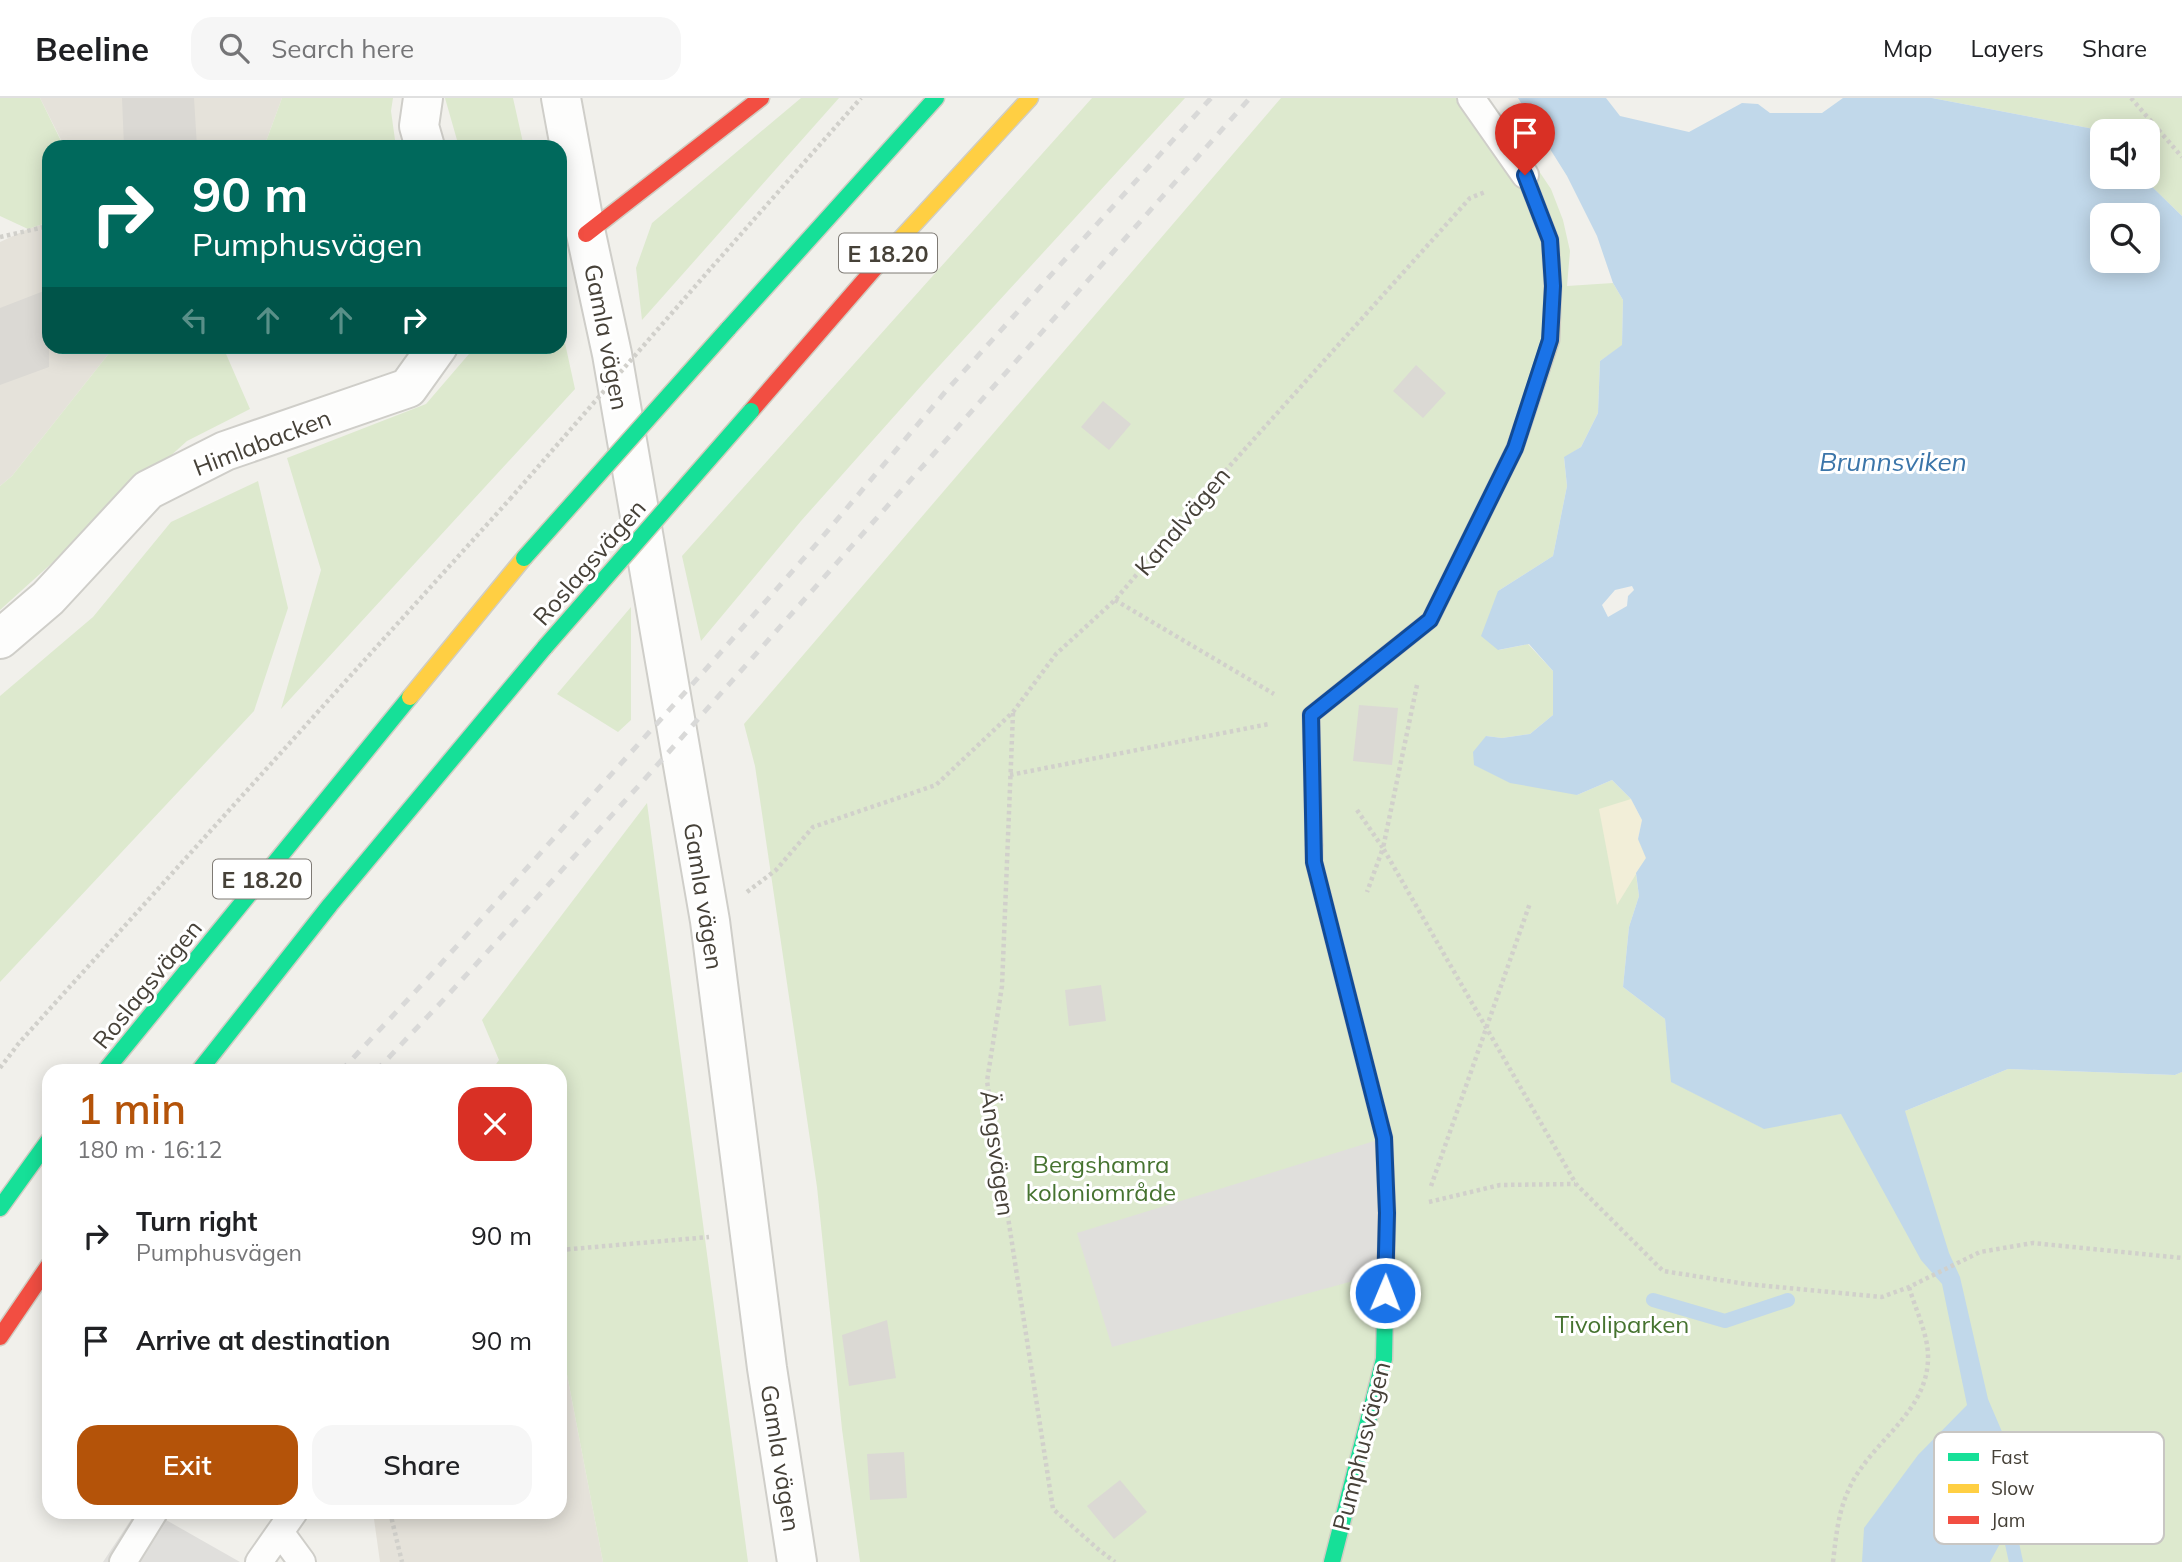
<!DOCTYPE html>
<meta charset="utf-8">
<style>
body{margin:0;font-family:Mulish,sans-serif;background:#f6f6f6;color:#202124;height:100vh;display:flex;flex-direction:column;font-size:26px;white-space:nowrap}
*{box-sizing:border-box;margin:0}
p{font-size:23px;color:#757577}
.icon{flex:none;width:38px;height:38px;fill:none;stroke:currentColor;stroke-width:2;stroke-linecap:round;stroke-linejoin:round}
.map{position:relative;flex:1;overflow:hidden}
.side{position:absolute;left:42px;top:966px;width:525px;height:455px;display:flex;flex-direction:column;background:#fff;border-radius:21px;box-shadow:0 4px 18px #0003}
.side>*{flex:none}
.hud{position:absolute;left:42px;top:42px;width:525px;height:214px;border-radius:21px;box-shadow:0 4px 18px #0003;background:#00695c;color:#fff;overflow:hidden}
.tools{position:absolute;left:2090px;top:21px;display:grid;gap:14px}
.tools a{display:grid;place-items:center;width:70px;height:70px;border-radius:14px;background:#fff;box-shadow:0 4px 18px #0003;font-size:35px}
.pin{position:absolute;display:grid;place-items:center;width:60px;height:60px;color:#fff;margin:-72px -30px;border-radius:50% 50% 50% 0;rotate:-45deg;box-shadow:0 0 7px #0007}
.pin .icon{rotate:45deg}
.me{position:absolute;width:77px;margin:-38px;rotate:1deg;stroke-linejoin:round;filter:drop-shadow(0 0 5px #0008)}
.turn{display:flex;align-items:center;gap:24px;height:147px;padding:0 35px;font-size:32px}
.turn .icon{width:91px;height:91px;stroke-width:2.5}
.turn b{display:block;font-size:49px;line-height:60px}
.lanes{display:flex;align-items:center;height:66px;padding:0 35px;background:#0003;justify-content:center;gap:35px;direction:ltr}
.lanes .off{opacity:.35}
.round{display:grid;place-items:center;flex:none;width:74px;height:74px;border-radius:21px;background:#f6f6f6}
.overview{display:flex;align-items:center;justify-content:space-between;height:119px;padding:0 35px}
h1{font-size:42px;font-weight:600;line-height:52px;color:#b45309}
.button{display:flex;gap:14px;margin-top:auto;padding:14px 35px}
.button a{flex:1;height:80px;border-radius:21px;background:#b45309;color:#fff;font-size:28px;font-weight:600;line-height:80px;text-align:center}
.button a+a{background:#f6f6f6;color:#202124}
ul{padding:0;list-style:none}
li{display:flex;align-items:center;gap:21px;height:105px;padding:0 35px}
li div{flex:1}
li b{display:block;font-size:26px}
li em{font-style:normal}
header{display:flex;align-items:center;gap:42px;box-sizing:border-box;height:98px;padding:0 35px;background:#fff;border-bottom:2px solid #e0e0e0}
header strong{font-size:33px}
nav{display:flex;gap:38px;margin-inline-start:auto;font-size:24px}
.search{width:490px;height:63px;background:#f6f6f6;display:flex;align-items:center;gap:18px;box-sizing:border-box;padding:0 24px;border-radius:21px;color:#757577;font-size:26px}
.map>svg:first-child{display:block}
.residential{fill:#e5e2da}
.green{fill:#dde9ce}
.sand{fill:#f2eed8}
.parking{fill:#e0dfdc}
.water{fill:#c1d8ea;fill-rule:evenodd}
.lines{fill:none;stroke-linecap:round;stroke-linejoin:round}
.stream{stroke:#c1d8ea;stroke-width:14}
.building{fill:#dbd9d4}
.lane-casing{stroke:#cfcec9;stroke-width:30}
.street-casing{stroke:#cfcec9;stroke-width:42}
.fast-casing{stroke:#d0cdc3;stroke-width:19}
.slow-casing{stroke:#d0cdc3;stroke-width:19}
.jam-casing{stroke:#d0cdc3;stroke-width:19}
.path{stroke:#d1d0cb;stroke-width:4.5;stroke-dasharray:3.5 3.5;stroke-linecap:butt}
.lane{stroke:#fdfdfc;stroke-width:26}
.street{stroke:#fdfdfc;stroke-width:38}
.fast{stroke:#16e098;stroke-width:16}
.slow{stroke:#ffcf43;stroke-width:16}
.jam{stroke:#f24e42;stroke-width:16}
.rail{stroke:#d9d9d8;stroke-width:5;stroke-dasharray:9 9;stroke-linecap:butt}
.fast-bridge-casing{stroke:#d1ccbb;stroke-width:19;stroke-linecap:butt}
.path-bridge{stroke:#d1d0cb;stroke-width:4.5;stroke-dasharray:3.5 3.5;stroke-linecap:butt}
.fast-bridge{stroke:#16e098;stroke-width:16}
.route-casing{stroke:#114b97;stroke-width:18}
.route{stroke:#1a73e8;stroke-width:12}
.labels{text-anchor:middle;dominant-baseline:central;stroke-width:6;stroke-linejoin:round;paint-order:stroke}
.shield{fill:#fff;stroke:#7e7a74;stroke-width:2}
.shield-label{font-size:23px;font-weight:bold;fill:#464138}
.street-label{font-size:24px;fill:#464138;stroke:#fff}
.park-label{font-size:24px;fill:#467330;stroke:#fff}
.water-label{font-size:26px;font-style:italic;fill:#3b75a9;stroke:#fff}
.key{fill:#fff;stroke:#c8c6c3;stroke-width:2}
.key-label{font-size:19px;fill:#464138}
</style>
<header>
<strong>Beeline</strong>
<div class="search"><svg class="icon" aria-label="search" viewBox="0 0 24 24"><circle cx="10" cy="10" r="6"/><path d="M15 15l6 6"/></svg>Search here</div>
<nav><a>Map</a><a>Layers</a><a>Share</a></nav>
</header>
<div class="map">
<svg width="2182" height="1464" viewBox="0 0 2182 1464">
<rect width="100%" height="100%" fill="#f1f0eb"/>
<path class="residential" d="M 40,0 L 282,0 L 264,49 L 61,49 L 61,42 Z
M 49,124 L 49,248 L 114,249 L 12,378 L 0,388 L 0,144 L 28,131 Z
M 560,1240 L 603,1464 L 380,1464 L 373,1414 L 560,1414 Z"/>
<path class="green" d="M 0,0 L 40,0 L 61,43 L 61,49 L 49,49 L 49,124 L 28,131 L 0,118 Z
M 282,0 L 393,0 L 391,13 L 396,49 L 264,49 Z
M 445,0 L 513,0 L 524,49 L 459,49 Z
M 801,0 L 839,0 L 642,222 L 636,170 L 652,125 Z
M 1092,0 L 1185,0 L 930,278 L 801,423 L 701,543 L 682,458 Z
M 1281,0 L 1486,0 L 1512,33 L 1551,91 L 1563,122 L 1570,153 L 1567,188 L 1613,185 L 1623,202 L 1622,248 L 1600,263 L 1598,315 L 1581,349 L 1564,360 L 1567,388 L 1553,458 L 1498,493 L 1499,552 L 1528,546 L 1553,573 L 1553,617 L 1530,636 L 1502,640 L 1486,638 L 1577,697 L 1612,682 L 1631,701 L 1638,741 L 1646,760 L 1636,776 L 1639,798 L 1629,829 L 1623,889 L 1665,921 L 1672,984 L 1763,1030 L 1840,1016 L 1905,1013 L 2008,971 L 2175,977 L 2182,974 L 2182,1464 L 860,1464 L 842,1331 L 817,1089 L 755,668 L 744,626 Z
M 1932,0 L 2182,0 L 2182,118 L 2142,79 L 2147,79 L 2147,33 L 2102,33 L 2102,39 L 2094,31 Z
M 560,222 L 575,291 L 281,611 L 321,472 L 287,360 L 426,306 L 475,249 L 560,248 Z
M 114,249 L 223,249 L 250,311 L 187,343 L 0,512 L 0,388 L 12,378 Z
M 258,383 L 288,510 L 254,613 L 0,884 L 0,598 L 93,519 L 171,424 Z
M 631,509 L 631,622 L 618,634 L 557,596 Z
M 647,705 L 748,1464 L 603,1464 L 560,1240 L 560,973 L 491,973 L 499,962 L 482,922 Z"/>
<path class="sand" d="M 1631,701 L 1642,722 L 1638,741 L 1646,760 L 1617,807 L 1599,711 Z"/>
<path class="parking" d="M 1384,1040 L 1386,1174 L 1112,1249 L 1077,1135 Z
M 136,1414 L 152,1414 L 240,1464 L 103,1464 Z"/>
<path class="water" d="M 1518,0 L 1606,0 L 1620,18 L 1689,34 L 1742,5 L 1758,6 L 1770,15 L 1822,15 L 1843,0 L 1932,0 L 2094,31 L 2102,39 L 2102,79 L 2142,79 L 2182,118 L 2182,974 L 2175,977 L 2008,971 L 1905,1013 L 1949,1155 L 1960,1179 L 1988,1301 L 2003,1336 L 2008,1373 L 2003,1440 L 1990,1464 L 1862,1464 L 1864,1430 L 1918,1357 L 1967,1307 L 1942,1186 L 1921,1162 L 1841,1016 L 1764,1031 L 1671,984 L 1665,921 L 1623,889 L 1629,829 L 1639,798 L 1636,775 L 1646,760 L 1638,741 L 1642,722 L 1631,701 L 1612,682 L 1577,697 L 1510,685 L 1474,667 L 1473,654 L 1486,638 L 1502,640 L 1530,636 L 1553,617 L 1553,573 L 1529,546 L 1498,552 L 1481,538 L 1498,493 L 1553,458 L 1567,388 L 1564,359 L 1581,349 L 1598,315 L 1600,263 L 1622,247 L 1623,202 L 1613,185 L 1597,138 L 1567,78 ZM 2147,117 L 2147,163 L 2102,163 L 2102,117 ZM 1632,488 L 1634,492 L 1628,498 L 1627,508 L 1608,519 L 1602,507 L 1615,492 Z"/>
<g class="lines">
<path class="stream" d="M 1653,1202 L 1725,1223 L 1788,1202
M 2005,1413 L 2016,1464"/>
</g>
<path class="building" d="M 122,0 L 194,0 L 197,49 L 124,49 Z
M 49,191 L 49,269 L 0,287 L 0,210 Z
M 1416,267 L 1446,295 L 1423,320 L 1393,293 Z
M 1103,303 L 1131,326 L 1109,352 L 1081,329 Z
M 1359,607 L 1398,610 L 1392,667 L 1353,663 Z
M 1101,887 L 1106,923 L 1069,928 L 1065,892 Z
M 887,1222 L 896,1280 L 849,1288 L 842,1237 Z
M 904,1354 L 907,1400 L 870,1402 L 867,1356 Z
M 1120,1382 L 1147,1414 L 1114,1441 L 1087,1408 Z"/>
<g class="lines">
<g class="lane-casing">
<path id="lane" d="M 1471,0 L 1525,77
M 294,1414 L 280,1434 L 302,1464
M 123,1464 L 154,1414
M 259,1464 L 280,1434"/>
</g>
<g class="street-casing">
<path id="street" d="M 423,0 L 419,28 L 425,49
M 561,0 L 586,136 L 612,256 L 710,823 L 767,1270 L 797,1464
M 0,541 L 48,500 L 148,392 L 225,353 L 408,290 L 438,248"/>
</g>
<g class="fast-casing">
<path id="fast" d="M 728,231 L 936,0
M 1314,747 L 1311,617 L 1430,522 L 1515,350
M 105,973 L 410,599
M 199,973 L 330,807 L 545,549
M 0,1110 L 49,1042
M 1332,1464 L 1384,1261 L 1387,1115 L 1384,1040 L 1370,985"/>
</g>
<g class="slow-casing">
<path id="slow" d="M 894,148 L 1030,0
M 1515,350 L 1551,242 L 1553,188 L 1550,142 L 1525,77
M 410,599 L 524,460"/>
</g>
<g class="jam-casing">
<path id="jam" d="M 586,136 L 761,0
M 751,313 L 894,148
M 1314,747 L 1314,764 L 1370,985
M 0,1239 L 49,1167"/>
</g>
<path class="path" d="M 2131,0 L 2182,59
M 0,139 L 49,128
M 712,169 L 861,0
M 1115,502 L 1274,596
M 1417,587 L 1383,750 L 1576,1086 L 1663,1173 L 1746,1186 L 1882,1199 L 1909,1189 L 1980,1154 L 2033,1145 L 2182,1160
M 1013,615 L 1002,888 L 987,983 L 1053,1411 L 1099,1452 L 1115,1464
M 1010,677 L 1269,626
M 1357,712 L 1383,750 L 1367,794
M 747,794 L 776,772 L 813,729 L 936,687 L 1013,614 L 1056,556 L 1115,502 L 1219,380 L 1470,100 L 1485,94
M 0,970 L 19,945 L 510,401
M 1431,1088 L 1530,805
M 1429,1104 L 1500,1087 L 1575,1086
M 560,1152 L 709,1139
M 390,1414 L 402,1464
M 1833,1464 C 1836,1439 1838,1414 1849,1391 C 1870,1343 1930,1315 1928,1256 C 1927,1234 1915,1210 1909,1189"/>
<use href="#lane" class="lane"/>
<use href="#street" class="street"/>
<use href="#fast" class="fast"/>
<use href="#slow" class="slow"/>
<use href="#jam" class="jam"/>
<path class="rail" d="M 341,973 L 428,880 L 706,571 L 819,443 L 946,293 L 1211,0
M 376,973 L 448,897 L 643,683 L 1250,0"/>
<g class="fast-bridge-casing">
<path id="fast-bridge" d="M 524,460 L 728,231
M 545,549 L 751,313"/>
</g>
<path class="path-bridge" d="M 510,401 L 712,169"/>
<use href="#fast-bridge" class="fast-bridge"/>
</g>
<g class="lines">
<g class="route-casing">
<path id="route" d="M 1385,1195 L 1387,1115 L 1384,1040 L 1314,764 L 1311,617 L 1430,522 L 1515,350 L 1550,242 L 1553,188 L 1550,142 L 1525,77"/>
</g>
<use href="#route" class="route"/>
</g>
<g class="labels">
<g class="shield">
<rect x="839" y="135.5" width="98" height="39" rx="5"/>
<rect x="213" y="761.5" width="98" height="39" rx="5"/>
</g>
<g class="shield-label">
<text x="888" y="155">E 18.20</text>
<text x="262" y="781">E 18.20</text>
</g>
<g class="street-label">
<text transform="translate(607 239) rotate(79)">Gamla vägen</text>
<text transform="translate(262 344) rotate(-21)">Himlabacken</text>
<text transform="translate(1182 423) rotate(-50)">Kanalvägen</text>
<text transform="translate(589 464) rotate(-49)">Roslagsvägen</text>
<text transform="translate(704 798) rotate(81)">Gamla vägen</text>
<text transform="translate(147 886) rotate(-51)">Roslagsvägen</text>
<text transform="translate(998 1055) rotate(82)">Ängsvägen</text>
<text transform="translate(1361 1348) rotate(-76)">Pumphusvägen</text>
<text transform="translate(781 1360) rotate(81)">Gamla vägen</text>
</g>
<g class="park-label">
<text x="1101" y="1066">Bergshamra<tspan x="1101" dy="28">koloniområde</tspan></text>
<text x="1622" y="1226">Tivoliparken</text>
</g>
<g class="water-label">
<text x="1893" y="363">Brunnsviken</text>
</g>
</g>
<rect x="1934" y="1334" width="230" height="112" rx="10" class="key"/>
<rect x="1948" y="1355" width="31" height="8" fill="#16e098"/>
<rect x="1948" y="1386" width="31" height="9" fill="#ffcf43"/>
<rect x="1948" y="1418" width="31" height="8" fill="#f24e42"/>
<g class="key-label">
<text x="1991" y="1366">Fast</text>
<text x="1991" y="1397">Slow</text>
<text x="1991" y="1429">Jam</text>
</g>
</svg>
<div class="tools">
<a><svg class="icon" aria-label="sound" viewBox="0 0 24 24"><path d="M4 9h4l5-4v14l-5-4H4zM17 9q2 3 0 6"/></svg></a>
<a><svg class="icon" aria-label="search" viewBox="0 0 24 24"><circle cx="10" cy="10" r="6"/><path d="M15 15l6 6"/></svg></a>
</div>
<div class="pin" style="left:1525px;top:77px;background:#d93025"><svg class="icon" aria-label="arrive" viewBox="0 0 24 24"><path d="M6 21V4h12l-3 4 3 4H6"/></svg></div>
<svg class="me" style="left:1385px;top:1195px" viewBox="-20 -20 40 40"><circle r="17" fill="#1a73e8" stroke="#fff" stroke-width="3"/><path d="M0-11L8 9 0 5-8 9z" fill="#fff"/></svg>
<div class="hud">
<div class="turn"><svg class="icon" aria-label="right" viewBox="0 0 24 24"><path d="M7 20v-9h11M14 6l5 5-5 5"/></svg><div><b>90 m</b>Pumphusvägen</div></div>
<div class="lanes"><svg class="icon off" aria-label="left" viewBox="0 0 24 24"><path d="M17 20v-9H6M10 6l-5 5 5 5"/></svg><svg class="icon off" aria-label="ahead" viewBox="0 0 24 24"><path d="M12 20V5M6 11l6-6 6 6"/></svg><svg class="icon off" aria-label="ahead" viewBox="0 0 24 24"><path d="M12 20V5M6 11l6-6 6 6"/></svg><svg class="icon" aria-label="right" viewBox="0 0 24 24"><path d="M7 20v-9h11M14 6l5 5-5 5"/></svg></div>
</div>
<section class="side">
<div class="overview"><div><h1>1 min</h1><p>180 m · 16:12</p></div><a class="round" style="background:#d93025;color:#fff"><svg class="icon" aria-label="close" viewBox="0 0 24 24"><path d="M6 6l12 12M18 6L6 18"/></svg></a></div>
<ul>
<li><svg class="icon" aria-label="right" viewBox="0 0 24 24"><path d="M7 20v-9h11M14 6l5 5-5 5"/></svg><div><b>Turn right</b><p>Pumphusvägen</p></div><em>90 m</em></li>
<li><svg class="icon" aria-label="arrive" viewBox="0 0 24 24"><path d="M6 21V4h12l-3 4 3 4H6"/></svg><div><b>Arrive at destination</b></div><em>90 m</em></li>
</ul>
<div class="button"><a>Exit</a><a>Share</a></div>
</section>
</div>
